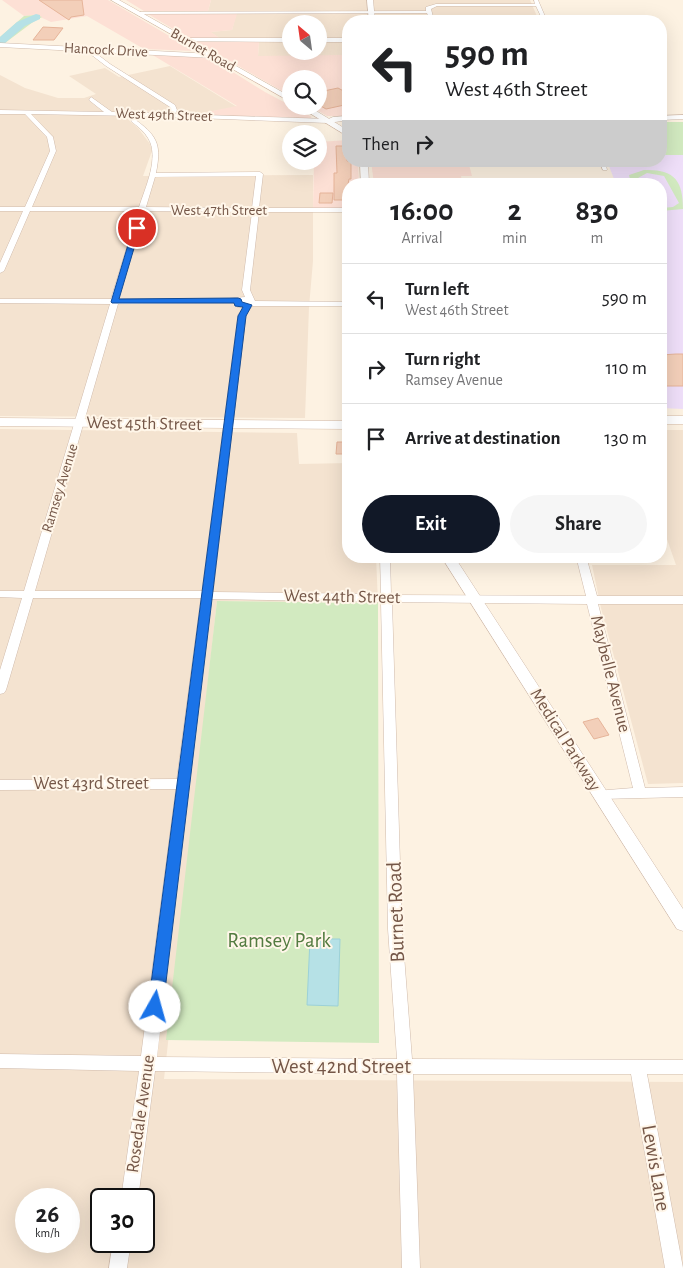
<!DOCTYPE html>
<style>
body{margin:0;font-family:"Alegreya Sans",sans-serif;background:#f6f6f6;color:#202124;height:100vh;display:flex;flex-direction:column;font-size:19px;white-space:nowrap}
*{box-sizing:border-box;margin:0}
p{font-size:16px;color:#757577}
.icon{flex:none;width:28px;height:28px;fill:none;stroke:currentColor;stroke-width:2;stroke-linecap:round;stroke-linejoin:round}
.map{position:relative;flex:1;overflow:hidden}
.details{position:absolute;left:342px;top:178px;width:325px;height:385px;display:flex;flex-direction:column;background:#fff;border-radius:20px;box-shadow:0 5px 20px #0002}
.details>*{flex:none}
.guide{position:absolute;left:342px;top:15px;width:325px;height:152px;border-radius:20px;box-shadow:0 5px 20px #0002;background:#fff;color:#202124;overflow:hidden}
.needle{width:32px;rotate:331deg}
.fabs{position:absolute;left:282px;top:15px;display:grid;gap:10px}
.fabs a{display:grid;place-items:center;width:45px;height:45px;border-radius:50%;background:#fff;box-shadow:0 5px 20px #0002;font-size:25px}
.speed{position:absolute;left:15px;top:1188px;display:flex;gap:10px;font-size:25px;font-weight:700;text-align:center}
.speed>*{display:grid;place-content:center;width:65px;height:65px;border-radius:50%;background:#fff;box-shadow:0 5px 20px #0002;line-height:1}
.speed small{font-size:12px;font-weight:400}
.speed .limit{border:2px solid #111;border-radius:8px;background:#fff;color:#111}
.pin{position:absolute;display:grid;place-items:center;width:42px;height:42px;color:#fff;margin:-21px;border:2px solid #fff;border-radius:50%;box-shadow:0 1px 5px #0007}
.me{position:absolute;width:55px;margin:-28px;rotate:7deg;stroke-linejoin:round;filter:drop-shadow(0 0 4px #0008)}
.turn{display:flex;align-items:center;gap:18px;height:105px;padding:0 20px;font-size:22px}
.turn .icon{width:65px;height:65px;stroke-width:2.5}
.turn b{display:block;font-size:35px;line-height:42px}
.then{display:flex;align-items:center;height:48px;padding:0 20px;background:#0003;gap:10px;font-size:19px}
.eta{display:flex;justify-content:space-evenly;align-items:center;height:85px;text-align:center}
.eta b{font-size:30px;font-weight:600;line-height:35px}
.cta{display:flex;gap:10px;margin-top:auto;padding:10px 20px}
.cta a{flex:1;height:58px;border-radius:30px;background:#111827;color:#fff;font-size:20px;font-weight:600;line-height:58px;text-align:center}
.cta a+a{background:#f6f6f6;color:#202124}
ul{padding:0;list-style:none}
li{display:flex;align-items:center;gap:15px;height:70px;padding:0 20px;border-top:1px solid #e0e0e0}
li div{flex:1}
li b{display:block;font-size:19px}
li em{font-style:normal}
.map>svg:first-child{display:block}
.residential{fill:#f4e3d0;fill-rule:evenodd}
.commercial{fill:#fde0d5}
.education{fill:#efdff9}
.green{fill:#d2eac0}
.water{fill:#b6e1e6;stroke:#9cd1d8}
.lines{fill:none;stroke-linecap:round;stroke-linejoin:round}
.river{fill:#b6e1e6;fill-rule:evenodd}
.building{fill:#f3cfb9;stroke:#e6b499}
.minor-casing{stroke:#d0bbac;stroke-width:1}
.tertiary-casing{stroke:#d0bbac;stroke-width:1}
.secondary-casing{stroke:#d3baa8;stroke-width:1}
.minor{fill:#fff;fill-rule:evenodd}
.tertiary{fill:#fff;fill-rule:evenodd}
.secondary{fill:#fff;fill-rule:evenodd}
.route{fill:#1a73e8;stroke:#114b97}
.labels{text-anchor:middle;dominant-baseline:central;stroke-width:4;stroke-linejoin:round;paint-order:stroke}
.far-street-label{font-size:15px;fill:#755748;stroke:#fff6e9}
.street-label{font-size:18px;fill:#755748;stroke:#fff6e9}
.near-street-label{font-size:21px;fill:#755748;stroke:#fff6e9}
.near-park-label{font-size:21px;fill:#537b40;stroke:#fff6e9}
</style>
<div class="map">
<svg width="683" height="1268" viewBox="0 0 683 1268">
<rect width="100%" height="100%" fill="#fdf2e2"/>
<path class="residential" d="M 211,0 L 530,0 L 539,21 L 349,21 L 349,76 L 343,76 L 343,56 L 258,56 L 259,42 L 221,39 L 210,32 L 232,30 L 237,11 L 208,11 ZM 291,24 L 319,24 L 319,51 L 291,51 Z
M 170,66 L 237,107 L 207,112 L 206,115 L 117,110 L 138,128 L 150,144 L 152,151 L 143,176 L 313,175 L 313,261 L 309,307 L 305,418 L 0,416 L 0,75 L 25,88 L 58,98 L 84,98 L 96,94 L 69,76 L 105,68 L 119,77 Z
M 0,429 L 297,433 L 299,464 L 349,463 L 349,556 L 376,556 L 378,603 L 217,601 L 164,1079 L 683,1082 L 683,1268 L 0,1268 ZM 26,1199 L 69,1199 L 69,1241 L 26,1241 ZM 101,1199 L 144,1199 L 144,1241 L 101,1241 Z
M 661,430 L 683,430 L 683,783 L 648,784 L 601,608 L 592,565 L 676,565 L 661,522 Z"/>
<path class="commercial" d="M 2,0 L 108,0 L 195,51 L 144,49 L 87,16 L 51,22 L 36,15 L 24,16 Z
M 126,0 L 211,0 L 208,11 L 144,11 Z
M 148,14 L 237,14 L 232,30 L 211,32 L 221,39 L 190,39 Z
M 196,42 L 259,42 L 258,56 L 343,55 L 343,76 L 349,76 L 349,116 L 327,116 L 310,106 L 319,106 L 319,79 L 291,79 L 291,96 Z
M 151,54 L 209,57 L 265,92 L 312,117 L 307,120 L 206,115 L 207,112 L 237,106 Z
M 348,140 L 349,161 L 358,161 L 359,184 L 349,184 L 349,208 L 313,208 L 314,161 L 319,161 L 319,142 Z
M 371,161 L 468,161 L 472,176 L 461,176 L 462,184 L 374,184 Z"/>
<path class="education" d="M 661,155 L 683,155 L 683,409 L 661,408 L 661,184 L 616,184 L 607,161 L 661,161 Z"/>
<path class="green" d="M 36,15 L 42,17 L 33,22 L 5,43 L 0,43 L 0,37 L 24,16 Z
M 661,122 L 683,122 L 683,155 L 661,155 Z
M 644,170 C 674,169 683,180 683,209 L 661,211 L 661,208 L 673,207 L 679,203 L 664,176 L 647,173 L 638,178 L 640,184 L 631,184 L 629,175 Z
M 217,601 L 378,603 L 379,1043 L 166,1040 Z"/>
<path class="water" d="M 310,939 L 340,939 L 338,1006 L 307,1005 Z"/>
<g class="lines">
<path class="river" d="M 36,14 L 40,15 L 40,19 L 25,26 L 5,43 L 0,44 L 0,37 L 17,22 Z"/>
</g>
<path class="building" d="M 39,0 L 82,0 L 84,15 L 71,17 L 69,20 Z
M 43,27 L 63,28 L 54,40 L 33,40 Z
M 338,88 L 349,94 L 349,104 L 326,109 L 319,105 L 319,92 Z
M 336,146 L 346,146 L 347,161 L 351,162 L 351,179 L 349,179 L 348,184 L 347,200 L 334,200 L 334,173 L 337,173 Z
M 320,193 L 333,193 L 332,203 L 319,203 Z
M 676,354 L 683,354 L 683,386 L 661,386 L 661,355 Z
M 337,442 L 349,442 L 348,454 L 336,454 Z
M 598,718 L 609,735 L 594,739 L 583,722 Z"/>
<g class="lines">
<g class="minor-casing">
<path id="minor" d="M 534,0 L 538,0 L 547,21 L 543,21 L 536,6 L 437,6 L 431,9 L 434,21 L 430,21 L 427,13 L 137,14 L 135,13 L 137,12 L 426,11 L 426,7 L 436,4 L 535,4 Z
M 185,38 L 291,38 L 291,42 L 183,41 Z
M 319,38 L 349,38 L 349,42 L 319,42 Z
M 85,48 L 89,48 L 110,64 L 175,105 L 177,110 L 175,114 L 328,119 L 331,121 L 328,123 L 142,116 L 137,121 C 159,137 161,147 156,173 L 260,172 L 263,174 L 259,208 L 349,208 L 349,212 L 259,212 L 250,290 L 255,301 L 349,302 L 349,306 L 252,306 L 246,315 L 213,592 L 381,594 L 380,556 L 390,556 L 391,595 L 586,596 L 576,556 L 586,556 L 597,596 L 683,596 L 683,604 L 598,604 L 645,788 L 683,787 L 683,797 L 600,799 L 595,797 L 594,794 L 595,791 L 633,788 L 587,604 L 392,602 L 402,929 L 412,1059 L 683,1060 L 683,1074 L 647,1074 L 683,1268 L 665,1268 L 631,1074 L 413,1074 L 420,1268 L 402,1268 L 397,1074 L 155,1071 L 138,1199 L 121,1199 L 139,1071 L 0,1068 L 0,1054 L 141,1056 L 176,789 L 0,790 L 0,780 L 177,779 L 201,598 L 33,598 L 6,690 L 4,693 L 0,694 L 0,670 L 22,598 L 0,597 L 0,591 L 24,591 L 110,304 L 0,303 L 0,299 L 111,299 L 138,211 L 30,211 L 4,271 L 0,273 L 0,263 L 23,211 L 0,211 L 0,207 L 25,207 L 50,151 L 47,137 L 25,114 L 0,114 L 0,110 L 104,112 L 89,100 L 91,97 L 112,112 L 169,113 L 171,110 L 170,107 L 106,66 L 85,50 ZM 31,114 L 135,116 L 131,121 C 137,126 144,131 148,138 C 160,157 145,188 139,207 L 32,207 L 56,151 L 53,137 ZM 256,176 L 252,208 L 146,207 L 155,177 ZM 145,211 L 252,212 L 242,290 L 245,297 L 214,300 L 119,299 ZM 234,303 L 237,307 L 243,307 L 238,315 L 202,591 L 35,591 L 118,304 ZM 212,599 L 381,602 L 388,929 L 397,1059 L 157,1057 Z
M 683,115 L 683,119 L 661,120 L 661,116 Z
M 599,161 L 605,161 L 607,170 L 603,170 Z
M 113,1241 L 131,1241 L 127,1268 L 109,1268 Z"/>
</g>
<g class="tertiary-casing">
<path id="tertiary" d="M 367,0 L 373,0 L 375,21 L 369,21 Z
M 0,43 L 213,54 L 216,56 L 213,58 L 0,47 Z
M 349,116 L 349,120 L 328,123 L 324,121 L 333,117 Z
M 441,556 L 454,556 L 683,909 L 683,931 L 677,929 Z"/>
</g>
<g class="secondary-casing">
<path id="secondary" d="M 111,0 L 119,0 L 291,97 L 291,102 Z
M 298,106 L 308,106 L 349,131 L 349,137 Z
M 360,161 L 368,161 L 369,184 L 361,184 Z
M 661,416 L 683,416 L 683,424 L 661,424 Z
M 0,418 L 349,421 L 349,429 L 0,426 Z"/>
</g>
<use href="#minor" class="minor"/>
<use href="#tertiary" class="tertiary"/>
<use href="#secondary" class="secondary"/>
</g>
<path class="route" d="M 137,225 L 140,228 L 119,299 L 238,298 L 241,299 L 242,302 L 252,305 L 246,316 L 163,1007 L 161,1012 L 155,1014 L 150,1012 L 148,1007 L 238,316 L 243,307 L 235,306 L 234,303 L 112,303 L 111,302 L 133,228 Z"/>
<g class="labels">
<g class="far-street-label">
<text transform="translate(106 50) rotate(3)">Hancock Drive</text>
<text transform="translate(203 50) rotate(30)">Burnet Road</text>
<text transform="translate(164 115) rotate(2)">West 49th Street</text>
<text x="219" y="210">West 47th Street</text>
<text transform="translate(60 488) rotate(-73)">Ramsey Avenue</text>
</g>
<g class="street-label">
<text transform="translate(144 424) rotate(1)">West 45th Street</text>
<text transform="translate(342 597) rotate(1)">West 44th Street</text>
<text transform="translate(610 674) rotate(76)">Maybelle Avenue</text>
<text transform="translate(565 740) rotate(58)">Medical Parkway</text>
<text x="91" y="784">West 43rd Street</text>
<text transform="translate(141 1114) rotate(-82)">Rosedale Avenue</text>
</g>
<g class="near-street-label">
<text transform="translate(396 912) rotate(-92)">Burnet Road</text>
<text x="341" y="1066">West 42nd Street</text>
<text transform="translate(656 1168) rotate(80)">Lewis Lane</text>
</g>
<g class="near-park-label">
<text x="279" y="940">Ramsey Park</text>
</g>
</g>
</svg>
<div class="fabs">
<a><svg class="needle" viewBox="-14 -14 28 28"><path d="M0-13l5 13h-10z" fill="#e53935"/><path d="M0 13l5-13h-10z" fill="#757577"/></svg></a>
<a><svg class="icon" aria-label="search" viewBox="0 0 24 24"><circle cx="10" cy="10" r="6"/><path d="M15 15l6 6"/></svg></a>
<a><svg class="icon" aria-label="layers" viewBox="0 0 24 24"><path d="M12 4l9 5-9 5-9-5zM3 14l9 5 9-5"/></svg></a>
</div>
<div class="speed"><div>26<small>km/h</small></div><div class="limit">30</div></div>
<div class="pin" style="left:137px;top:228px;background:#d93025"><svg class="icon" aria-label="arrive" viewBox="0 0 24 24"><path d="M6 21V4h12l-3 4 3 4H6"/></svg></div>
<svg class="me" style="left:155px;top:1007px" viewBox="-20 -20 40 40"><circle r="19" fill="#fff"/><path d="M0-13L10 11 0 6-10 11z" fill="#1a73e8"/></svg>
<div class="guide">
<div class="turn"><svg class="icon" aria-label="left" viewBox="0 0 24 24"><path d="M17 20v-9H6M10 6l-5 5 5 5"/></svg><div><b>590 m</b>West 46th Street</div></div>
<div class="then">Then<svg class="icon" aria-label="right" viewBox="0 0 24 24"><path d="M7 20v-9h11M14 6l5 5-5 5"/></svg></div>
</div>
<section class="details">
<div class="eta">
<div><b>16:00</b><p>Arrival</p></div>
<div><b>2</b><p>min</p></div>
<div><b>830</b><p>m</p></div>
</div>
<ul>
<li><svg class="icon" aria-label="left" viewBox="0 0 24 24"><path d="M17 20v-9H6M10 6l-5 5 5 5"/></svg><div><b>Turn left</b><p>West 46th Street</p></div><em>590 m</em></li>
<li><svg class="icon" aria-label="right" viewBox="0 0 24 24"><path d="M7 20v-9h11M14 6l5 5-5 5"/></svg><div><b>Turn right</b><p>Ramsey Avenue</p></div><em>110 m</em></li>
<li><svg class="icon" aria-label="arrive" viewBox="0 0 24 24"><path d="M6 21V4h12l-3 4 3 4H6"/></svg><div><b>Arrive at destination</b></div><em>130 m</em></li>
</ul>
<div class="cta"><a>Exit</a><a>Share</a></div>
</section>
</div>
